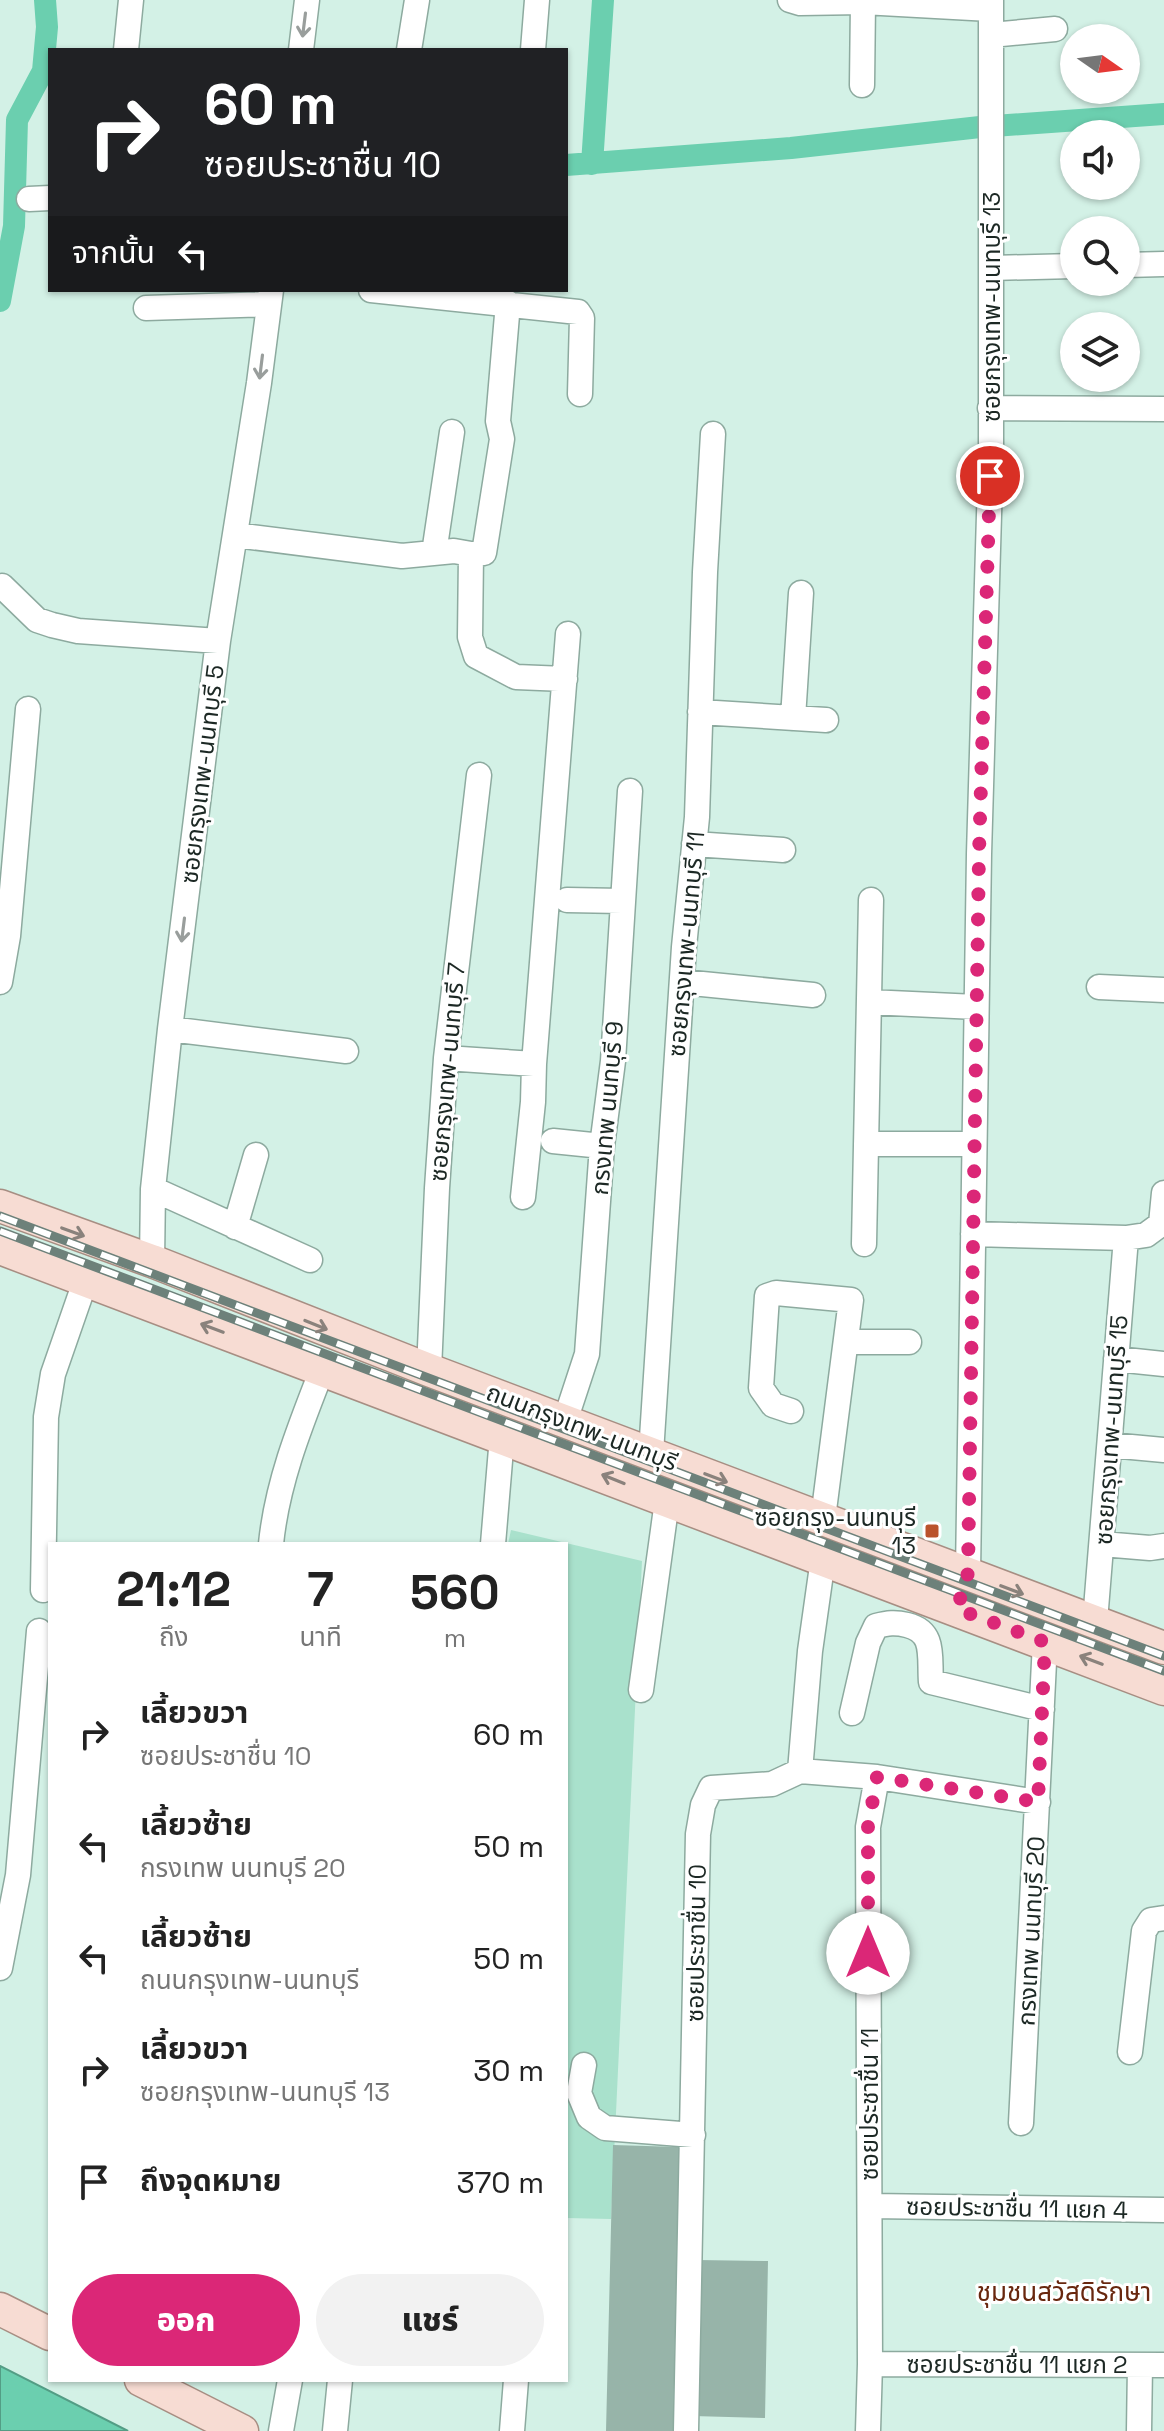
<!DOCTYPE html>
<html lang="th">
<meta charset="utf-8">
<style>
body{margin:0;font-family:"Space Grotesk","Noto Sans Thai",sans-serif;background:#f2f2f2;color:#222;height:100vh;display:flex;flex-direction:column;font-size:30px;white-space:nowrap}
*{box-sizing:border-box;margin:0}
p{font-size:26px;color:#767676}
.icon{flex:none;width:44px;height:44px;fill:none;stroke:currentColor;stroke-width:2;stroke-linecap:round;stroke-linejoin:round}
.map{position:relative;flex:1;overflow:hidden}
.drawer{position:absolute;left:48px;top:1542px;width:520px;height:840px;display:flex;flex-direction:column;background:#fff;border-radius:0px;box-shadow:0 2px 6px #0004}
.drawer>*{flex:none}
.banner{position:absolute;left:48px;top:48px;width:520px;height:244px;border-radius:0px;box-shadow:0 2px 6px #0004;background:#202124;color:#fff;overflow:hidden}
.needle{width:52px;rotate:104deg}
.fabs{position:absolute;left:1060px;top:24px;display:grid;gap:16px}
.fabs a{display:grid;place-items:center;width:80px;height:80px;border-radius:50%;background:#fff;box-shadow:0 2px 6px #0004;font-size:40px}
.pin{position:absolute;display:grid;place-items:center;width:68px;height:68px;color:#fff;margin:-34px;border:4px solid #fff;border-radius:50%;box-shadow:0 2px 8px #0007}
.me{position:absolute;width:88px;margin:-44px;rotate:0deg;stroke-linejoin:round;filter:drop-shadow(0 0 6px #0008)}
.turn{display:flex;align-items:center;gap:28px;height:168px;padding:0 24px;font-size:36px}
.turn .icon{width:104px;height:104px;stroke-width:2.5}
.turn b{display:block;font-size:56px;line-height:68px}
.then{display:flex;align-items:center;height:76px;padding:0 24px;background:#0003;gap:16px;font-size:30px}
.eta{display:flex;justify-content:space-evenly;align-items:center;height:136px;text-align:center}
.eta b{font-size:48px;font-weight:800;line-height:56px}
.cta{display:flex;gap:16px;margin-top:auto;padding:16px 24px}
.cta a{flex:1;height:92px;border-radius:48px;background:#db2777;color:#fff;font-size:32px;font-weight:800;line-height:92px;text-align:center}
.cta a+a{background:#f2f2f2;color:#222}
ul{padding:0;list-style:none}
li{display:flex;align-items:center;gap:24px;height:112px;padding:0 24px}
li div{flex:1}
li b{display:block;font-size:30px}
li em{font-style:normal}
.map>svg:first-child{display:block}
.green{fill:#a9e1cc}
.water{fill:#6bcfaf;stroke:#539d85;stroke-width:2}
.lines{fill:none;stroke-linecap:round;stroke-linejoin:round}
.canal{stroke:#6bcfaf;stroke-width:22}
.building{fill:#97b4a9}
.minor-casing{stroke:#8daa9f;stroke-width:27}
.major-casing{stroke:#a78e83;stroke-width:35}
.minor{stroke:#fff;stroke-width:24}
.major{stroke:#f7dcd3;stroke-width:32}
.rail-casing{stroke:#6d817a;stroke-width:9}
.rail{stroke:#fff;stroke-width:6;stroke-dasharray:18;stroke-linecap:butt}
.oneway{stroke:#999e9c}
.oneway2{stroke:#8a827c}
.route{stroke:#db2777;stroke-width:14;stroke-dasharray:0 25.2}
.poi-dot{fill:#ba532c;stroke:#fff;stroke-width:3}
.labels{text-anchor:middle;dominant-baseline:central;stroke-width:6;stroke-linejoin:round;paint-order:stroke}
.street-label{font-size:24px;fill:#1c2824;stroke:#fff}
.poi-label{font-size:24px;fill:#1c2824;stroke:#fff;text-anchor:end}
.neighbourhood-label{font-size:26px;fill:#68270e;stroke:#fff}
</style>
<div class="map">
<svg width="1164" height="2431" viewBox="0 0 1164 2431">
<rect width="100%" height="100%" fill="#d3f1e6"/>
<path class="green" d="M 511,1530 L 642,1561 L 611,2219 L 566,2218 L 566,1544 L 508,1544 Z"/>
<path class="water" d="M 0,2366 L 128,2431 L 0,2431 Z"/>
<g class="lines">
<path class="canal" d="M 592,164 L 603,0
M 566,165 L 791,148 L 980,127 L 1164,114
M 0,301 L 14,226 L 17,120 L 43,71 L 47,27 L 45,0"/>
</g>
<path class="building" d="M 613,2145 L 679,2147 L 673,2431 L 606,2431 Z
M 697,2260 L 768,2261 L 765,2418 L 693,2416 Z"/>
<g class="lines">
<g class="minor-casing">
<path id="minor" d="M 790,0 L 800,3 L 863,2 L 990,9
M 991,35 L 1055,29
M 126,50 L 131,0
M 301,50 L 307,0
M 409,50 L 417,0
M 533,50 L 537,0
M 862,85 L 863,2
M 29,199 L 50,198
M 1126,265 L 1164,264
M 992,268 L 1074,266
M 371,290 L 578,312 L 582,318 L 580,394
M 146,308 L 269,304
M 990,408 L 1164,409
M 236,535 L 402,556 L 454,551 L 471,554 L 484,553 L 502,439 L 498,421 L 508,303
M 434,553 L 452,432
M 471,554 L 470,637 L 476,656 L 516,677 L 565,679
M 2,586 L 37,620 L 52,625 L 78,631 L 218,641
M 700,712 L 826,720
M 793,718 L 801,593
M 694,844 L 783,850
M 567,900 L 622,901
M 0,982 L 8,936 L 28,709
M 682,982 L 813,995
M 1099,987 L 1164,990
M 869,1002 L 976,1007
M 170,1029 L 346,1051
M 446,1058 L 534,1064
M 553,1141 L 602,1146
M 866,1144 L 974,1144
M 153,1189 L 310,1260
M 523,1197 L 533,1102 L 534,1064 L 568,634
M 235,1227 L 256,1155
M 973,1234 L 1126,1238 L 1146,1235 L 1161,1224 L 1164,1193
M 864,1244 L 871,900
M 152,1261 L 153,1189 L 170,1029 L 218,641 L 259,383 L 271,290
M 846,1342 L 909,1342
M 1116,1359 L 1164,1364
M 429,1370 L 437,1188 L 446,1058 L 479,775
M 791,1411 L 773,1405 L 761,1388 L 767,1296 L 776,1293 L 851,1300 L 823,1518
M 565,1421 L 587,1354 L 602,1146 L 613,1061 L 630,791
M 1110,1445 L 1164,1450
M 651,1453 L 684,947 L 697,817 L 705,572 L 713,434
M 271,1544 C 277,1483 300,1426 322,1370
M 493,1544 L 502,1437
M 1102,1544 L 1150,1548 L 1164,1546
M 968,1573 L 979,854 L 991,447 L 991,0
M 43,1590 L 46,1417 L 53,1374 L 86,1279
M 1095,1621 L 1126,1238
M 641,1690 L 667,1501
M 852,1713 L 868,1643 L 876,1626 C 888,1623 895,1622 907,1625 C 936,1632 929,1657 931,1682 L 1042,1709
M 800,1771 L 810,1651 L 823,1559
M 0,1968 L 18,1875 L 39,1631
M 1130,2052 L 1144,1931 L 1151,1920 L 1164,1918
M 584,2065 L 579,2093 L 589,2117 L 605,2128 L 693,2135
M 1021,2123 L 1045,1642
M 870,2206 L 1164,2210
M 870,2364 L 1164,2365
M 281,2431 L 290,2380
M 335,2431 L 340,2380
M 512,2431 L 516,2380
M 686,2431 L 698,1834 L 703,1805 L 711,1788 L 772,1784 L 800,1771 L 877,1777 L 1038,1802
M 868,2431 L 870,2364 L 868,1827 L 877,1777
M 1139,2431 L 1140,2365"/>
</g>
<g class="major-casing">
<path id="major" d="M 0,1206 L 152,1261 L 429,1370 L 1164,1648
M 0,1248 L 1164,1689
M 0,2309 L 50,2334
M 141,2380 L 242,2431"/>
</g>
<use href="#minor" class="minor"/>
<use href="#major" class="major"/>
<g class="rail-casing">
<path id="rail" d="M 0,1216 L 1164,1656
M 0,1231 L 1164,1671"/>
</g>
<use href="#rail" class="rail"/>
</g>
<defs><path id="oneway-shaft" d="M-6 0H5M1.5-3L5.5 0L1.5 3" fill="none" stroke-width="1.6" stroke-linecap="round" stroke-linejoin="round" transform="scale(2)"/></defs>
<g class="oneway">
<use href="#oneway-shaft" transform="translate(304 25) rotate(97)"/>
<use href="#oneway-shaft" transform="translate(261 367) rotate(97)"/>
<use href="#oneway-shaft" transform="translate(183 930) rotate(97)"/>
</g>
<g class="oneway2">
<use href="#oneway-shaft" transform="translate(73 1232) rotate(20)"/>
<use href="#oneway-shaft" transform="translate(316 1325) rotate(22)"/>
<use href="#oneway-shaft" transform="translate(212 1328) rotate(-159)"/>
<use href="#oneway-shaft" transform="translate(716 1478) rotate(21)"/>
<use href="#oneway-shaft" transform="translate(613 1479) rotate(-158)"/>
<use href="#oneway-shaft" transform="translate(1012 1590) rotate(21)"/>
<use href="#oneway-shaft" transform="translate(1091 1660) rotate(-159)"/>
</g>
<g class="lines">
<path class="route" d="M 868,1953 L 868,1827 L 877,1777 L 1038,1802 L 1045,1642 L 957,1609 L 968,1573 L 979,854 L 990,476"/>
</g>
<rect class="poi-dot" x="924" y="1523" width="16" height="16" rx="4"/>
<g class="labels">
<g class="street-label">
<text transform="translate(991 307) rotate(-90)">ซอยกรุงเทพ-นนทบุรี 13</text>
<text transform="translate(202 774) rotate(-83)">ซอยกรุงเทพ-นนทบุรี 5</text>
<text transform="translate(686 944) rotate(-85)">ซอยกรุงเทพ-นนทบุรี 11</text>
<text transform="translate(447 1072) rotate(-85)">ซอยกรุงเทพ-นนทบุรี 7</text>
<text transform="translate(607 1108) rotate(-85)">กรงเทพ นนทบุรี 9</text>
<text transform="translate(582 1427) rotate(21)">ถนนกรุงเทพ-นนทบุรี</text>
<text transform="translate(1111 1430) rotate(-86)">ซอยกรุงเทพ-นนทบุรี 15</text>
<text transform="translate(1031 1931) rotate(-87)">กรงเทพ นนทบุรี 20</text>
<text transform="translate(696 1943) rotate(-89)">ซอยประชาชื่น 10</text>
<text transform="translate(869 2104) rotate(-90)">ซอยประชาชื่น 11</text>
<text transform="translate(1017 2208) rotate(1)">ซอยประชาชื่น 11 แยก 4</text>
<text x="1017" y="2364">ซอยประชาชื่น 11 แยก 2</text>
</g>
<g class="poi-label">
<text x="916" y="1517">ซอยกรุง-นนทบุรี<tspan x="916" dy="28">13</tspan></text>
</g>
<g class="neighbourhood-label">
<text x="1064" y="2292">ชุมชนสวัสดิรักษา</text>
</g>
</g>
</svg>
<div class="fabs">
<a><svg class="needle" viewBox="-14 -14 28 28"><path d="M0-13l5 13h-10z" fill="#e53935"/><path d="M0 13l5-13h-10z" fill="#767676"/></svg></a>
<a><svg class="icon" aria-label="sound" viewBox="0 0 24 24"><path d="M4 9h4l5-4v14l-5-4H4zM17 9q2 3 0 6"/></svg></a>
<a><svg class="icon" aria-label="search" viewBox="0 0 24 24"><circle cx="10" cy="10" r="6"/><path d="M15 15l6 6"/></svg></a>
<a><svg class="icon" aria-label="layers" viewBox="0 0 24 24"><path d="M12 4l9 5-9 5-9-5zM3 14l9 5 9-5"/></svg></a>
</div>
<div class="pin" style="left:990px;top:476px;background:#d93025"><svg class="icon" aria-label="arrive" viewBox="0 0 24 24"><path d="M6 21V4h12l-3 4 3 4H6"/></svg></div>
<svg class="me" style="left:868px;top:1953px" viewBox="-20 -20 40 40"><circle r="19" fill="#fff"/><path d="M0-13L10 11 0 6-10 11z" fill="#db2777"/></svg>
<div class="banner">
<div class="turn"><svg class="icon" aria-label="right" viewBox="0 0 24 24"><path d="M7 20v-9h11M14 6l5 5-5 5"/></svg><div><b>60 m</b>ซอยประชาชื่น 10</div></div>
<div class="then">จากนั้น<svg class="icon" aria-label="left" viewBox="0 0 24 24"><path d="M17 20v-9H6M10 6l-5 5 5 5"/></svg></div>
</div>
<section class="drawer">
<div class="eta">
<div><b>21:12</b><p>ถึง</p></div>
<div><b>7</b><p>นาที</p></div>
<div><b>560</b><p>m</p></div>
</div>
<ul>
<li><svg class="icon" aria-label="right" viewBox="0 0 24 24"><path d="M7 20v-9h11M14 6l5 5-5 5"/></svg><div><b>เลี้ยวขวา</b><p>ซอยประชาชื่น 10</p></div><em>60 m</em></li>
<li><svg class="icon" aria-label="left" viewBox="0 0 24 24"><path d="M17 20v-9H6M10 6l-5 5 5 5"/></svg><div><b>เลี้ยวซ้าย</b><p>กรงเทพ นนทบุรี 20</p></div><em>50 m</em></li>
<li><svg class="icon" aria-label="left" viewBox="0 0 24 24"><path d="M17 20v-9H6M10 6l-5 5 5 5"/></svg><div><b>เลี้ยวซ้าย</b><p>ถนนกรุงเทพ-นนทบุรี</p></div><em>50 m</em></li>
<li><svg class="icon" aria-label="right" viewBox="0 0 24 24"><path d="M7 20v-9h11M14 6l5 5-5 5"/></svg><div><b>เลี้ยวขวา</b><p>ซอยกรุงเทพ-นนทบุรี 13</p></div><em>30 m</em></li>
<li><svg class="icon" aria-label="arrive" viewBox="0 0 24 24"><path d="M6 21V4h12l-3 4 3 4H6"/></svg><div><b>ถึงจุดหมาย</b></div><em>370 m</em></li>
</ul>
<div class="cta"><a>ออก</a><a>แชร์</a></div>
</section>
</div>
